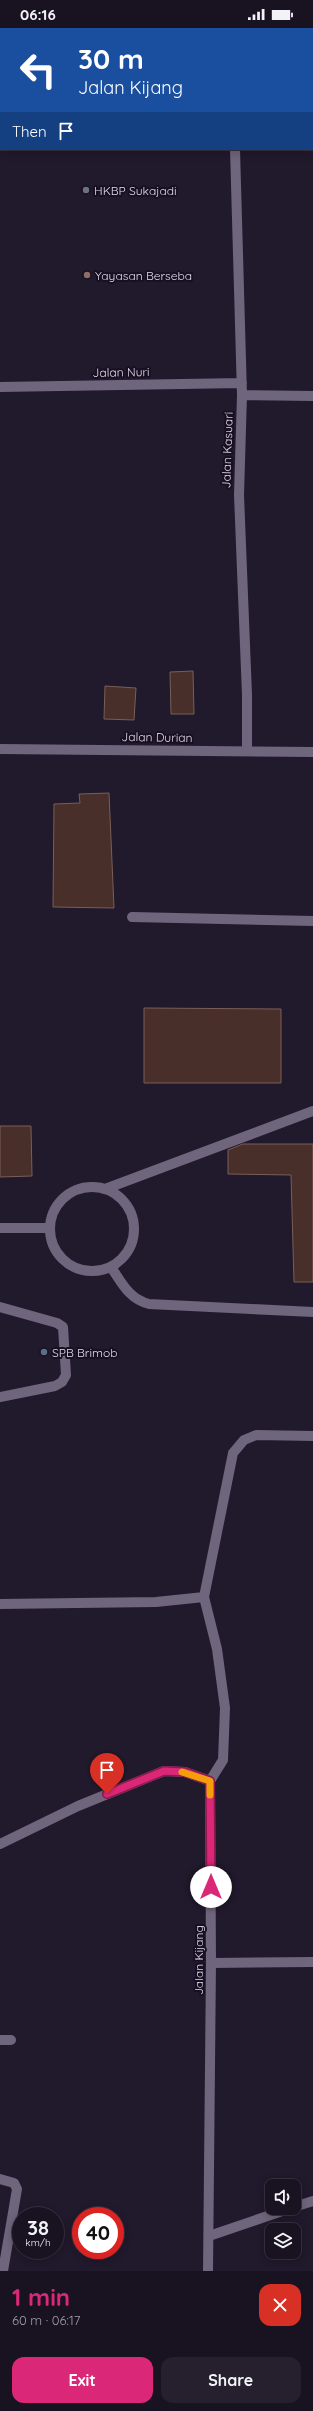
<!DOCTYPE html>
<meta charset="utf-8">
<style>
body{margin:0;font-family:Quicksand,sans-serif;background:#26202e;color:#f1f3f6;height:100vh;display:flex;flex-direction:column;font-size:15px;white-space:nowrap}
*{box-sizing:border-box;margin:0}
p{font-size:13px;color:#9f9ea5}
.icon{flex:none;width:22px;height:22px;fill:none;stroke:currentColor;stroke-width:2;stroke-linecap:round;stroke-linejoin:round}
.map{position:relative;height:2243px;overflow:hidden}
.side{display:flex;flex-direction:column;background:#191321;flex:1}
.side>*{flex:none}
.hud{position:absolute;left:0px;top:0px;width:313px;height:122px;box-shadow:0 2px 10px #0003,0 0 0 1px #37323f;background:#1a4fa0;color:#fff;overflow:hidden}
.buttons{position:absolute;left:265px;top:2151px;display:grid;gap:8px}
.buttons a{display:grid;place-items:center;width:36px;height:36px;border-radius:8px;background:#191321;box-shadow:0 2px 10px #0003,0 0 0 1px #37323f;font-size:20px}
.speed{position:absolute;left:12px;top:2179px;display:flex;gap:8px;font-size:20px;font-weight:700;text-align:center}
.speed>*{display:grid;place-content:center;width:52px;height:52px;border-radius:50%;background:#191321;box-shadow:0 2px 10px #0003,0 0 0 1px #37323f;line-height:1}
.speed small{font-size:10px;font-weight:400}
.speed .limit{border:6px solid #d22;background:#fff;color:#111}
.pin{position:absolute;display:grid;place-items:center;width:34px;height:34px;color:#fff;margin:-41px -17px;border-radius:50% 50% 50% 0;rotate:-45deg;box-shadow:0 0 4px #0007}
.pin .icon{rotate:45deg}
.me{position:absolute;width:44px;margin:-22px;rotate:0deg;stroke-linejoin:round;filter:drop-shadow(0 0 3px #0008)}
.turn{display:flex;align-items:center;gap:14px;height:84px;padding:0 12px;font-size:18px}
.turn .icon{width:52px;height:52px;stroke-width:2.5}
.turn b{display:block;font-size:28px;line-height:34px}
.then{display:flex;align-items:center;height:38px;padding:0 12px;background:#0003;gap:8px;font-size:15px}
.round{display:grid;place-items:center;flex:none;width:42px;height:42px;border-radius:12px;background:#26202e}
.headline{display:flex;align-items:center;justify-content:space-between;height:68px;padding:0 12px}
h1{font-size:24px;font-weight:800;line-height:30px;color:#db2777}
.button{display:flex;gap:8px;margin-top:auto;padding:8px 12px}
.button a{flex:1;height:46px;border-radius:12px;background:#db2777;color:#fff;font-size:16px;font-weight:800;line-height:46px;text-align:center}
.button a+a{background:#26202e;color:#f1f3f6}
.status{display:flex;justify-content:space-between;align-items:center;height:28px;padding:0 20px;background:#191321;direction:ltr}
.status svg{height:11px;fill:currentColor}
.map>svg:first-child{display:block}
.building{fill:#482f2a;stroke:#7a5e58}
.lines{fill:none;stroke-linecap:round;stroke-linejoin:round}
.service{stroke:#6f657c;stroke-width:10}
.minor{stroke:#6f657c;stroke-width:10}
.tertiary{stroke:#6f657c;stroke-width:10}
.secondary{stroke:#6f657c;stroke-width:10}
.route-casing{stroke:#8e194d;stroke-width:10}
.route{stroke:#db2777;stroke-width:7}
.slow{stroke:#f59e0b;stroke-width:7}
.worship-dot{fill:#6b7280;stroke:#180f22;stroke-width:1.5}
.education-dot{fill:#8d6e63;stroke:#180f22;stroke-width:1.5}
.service-dot{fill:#5c6f8a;stroke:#180f22;stroke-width:1.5}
.labels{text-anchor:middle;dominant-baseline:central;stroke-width:4;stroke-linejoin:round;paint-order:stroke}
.poi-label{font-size:12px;fill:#e0dbe8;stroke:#180f22;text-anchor:start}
.street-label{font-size:12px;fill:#e0dbe8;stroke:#180f22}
</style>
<div class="status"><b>06:16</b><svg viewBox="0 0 49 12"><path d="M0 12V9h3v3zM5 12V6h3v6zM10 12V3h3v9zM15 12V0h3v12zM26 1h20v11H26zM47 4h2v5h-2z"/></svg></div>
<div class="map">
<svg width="313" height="2243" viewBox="0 0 313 2243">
<rect width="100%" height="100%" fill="#21192c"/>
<path class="building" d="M 193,643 L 194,686 L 171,686 L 170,644 Z
M 105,658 L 136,660 L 134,692 L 104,691 Z
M 109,765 L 114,880 L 53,879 L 54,776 L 80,775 L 79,766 Z
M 144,980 L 281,981 L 281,1055 L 144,1055 Z
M 0,1098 L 31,1098 L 32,1148 L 0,1149 Z
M 243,1116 L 313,1116 L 313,1254 L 294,1254 L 291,1147 L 228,1146 L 228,1122 Z"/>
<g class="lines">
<path class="service" d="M 0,1279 L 57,1295 L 63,1299 L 66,1347 L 62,1354 L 55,1358 L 0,1369"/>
<path class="minor" d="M 234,0 L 234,1
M 0,92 L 1,92
M 312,97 L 313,97
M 235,121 L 242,367 L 239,467 L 247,667 L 247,723
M 0,359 L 242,355
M 242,367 L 313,368
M 132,889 L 313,893
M50 1201a42 42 0 1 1 84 0a42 42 0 1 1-84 0Z
M 105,1161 L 313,1083
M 0,1200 L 50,1200
M 111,1239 C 122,1255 129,1271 149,1276 L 313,1284
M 0,1576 L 156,1574 L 204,1569
M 210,1753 L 223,1732 L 225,1680 L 217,1621 L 204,1569 L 233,1425 L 244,1412 L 256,1407 L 313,1408
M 211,1935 L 313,1934
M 0,2012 L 11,2012
M 0,2151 L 14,2155 L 17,2161 L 3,2243
M 294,2179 L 313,2173
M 209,2208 L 291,2180"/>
<path class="tertiary" d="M 0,1816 L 78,1778 L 164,1743 L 185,1744 L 210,1753 L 211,1935 L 208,2243"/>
<path class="secondary" d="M 0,721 L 313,724"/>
</g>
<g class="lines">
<g class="route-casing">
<path id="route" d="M 107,1766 L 164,1743 L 185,1744 L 210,1753 L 211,1859"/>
</g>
<use href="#route" class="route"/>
<path class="slow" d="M 182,1744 L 210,1753 L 210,1767"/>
</g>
<circle class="worship-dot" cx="86" cy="162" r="4"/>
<circle class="education-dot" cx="87" cy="247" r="4"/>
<circle class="service-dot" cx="44" cy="1324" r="4"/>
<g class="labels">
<g class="poi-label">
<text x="94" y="162">HKBP Sukajadi</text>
<text x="95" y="247">Yayasan Berseba</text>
<text x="52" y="1324">SPB Brimob</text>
</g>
<g class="street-label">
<text transform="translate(121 344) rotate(-1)">Jalan Nuri</text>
<text transform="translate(227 422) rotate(-88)">Jalan Kasuari</text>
<text transform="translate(157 709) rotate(1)">Jalan Durian</text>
<text transform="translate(198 1932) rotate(-90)">Jalan Kijang</text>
</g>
</g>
</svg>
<div class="buttons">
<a><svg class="icon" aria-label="sound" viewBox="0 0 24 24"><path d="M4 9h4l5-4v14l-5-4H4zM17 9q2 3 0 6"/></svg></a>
<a><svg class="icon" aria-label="layers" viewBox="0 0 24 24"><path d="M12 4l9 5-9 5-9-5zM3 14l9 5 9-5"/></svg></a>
</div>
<div class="speed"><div>38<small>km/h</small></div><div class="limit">40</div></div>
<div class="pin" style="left:107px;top:1766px;background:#d93025"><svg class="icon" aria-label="arrive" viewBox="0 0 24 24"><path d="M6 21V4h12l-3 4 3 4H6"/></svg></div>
<svg class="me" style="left:211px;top:1859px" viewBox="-20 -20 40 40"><circle r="19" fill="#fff"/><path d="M0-13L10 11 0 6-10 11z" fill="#db2777"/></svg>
<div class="hud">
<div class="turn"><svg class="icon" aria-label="left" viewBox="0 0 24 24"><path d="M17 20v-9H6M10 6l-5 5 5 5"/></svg><div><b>30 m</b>Jalan Kijang</div></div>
<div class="then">Then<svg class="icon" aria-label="arrive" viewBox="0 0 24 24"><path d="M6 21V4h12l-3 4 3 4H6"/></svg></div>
</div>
</div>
<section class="side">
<div class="headline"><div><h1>1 min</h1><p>60 m · 06:17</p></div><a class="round" style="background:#d93025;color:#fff"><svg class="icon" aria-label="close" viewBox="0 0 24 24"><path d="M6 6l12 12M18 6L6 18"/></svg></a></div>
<div class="button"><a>Exit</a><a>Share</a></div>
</section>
